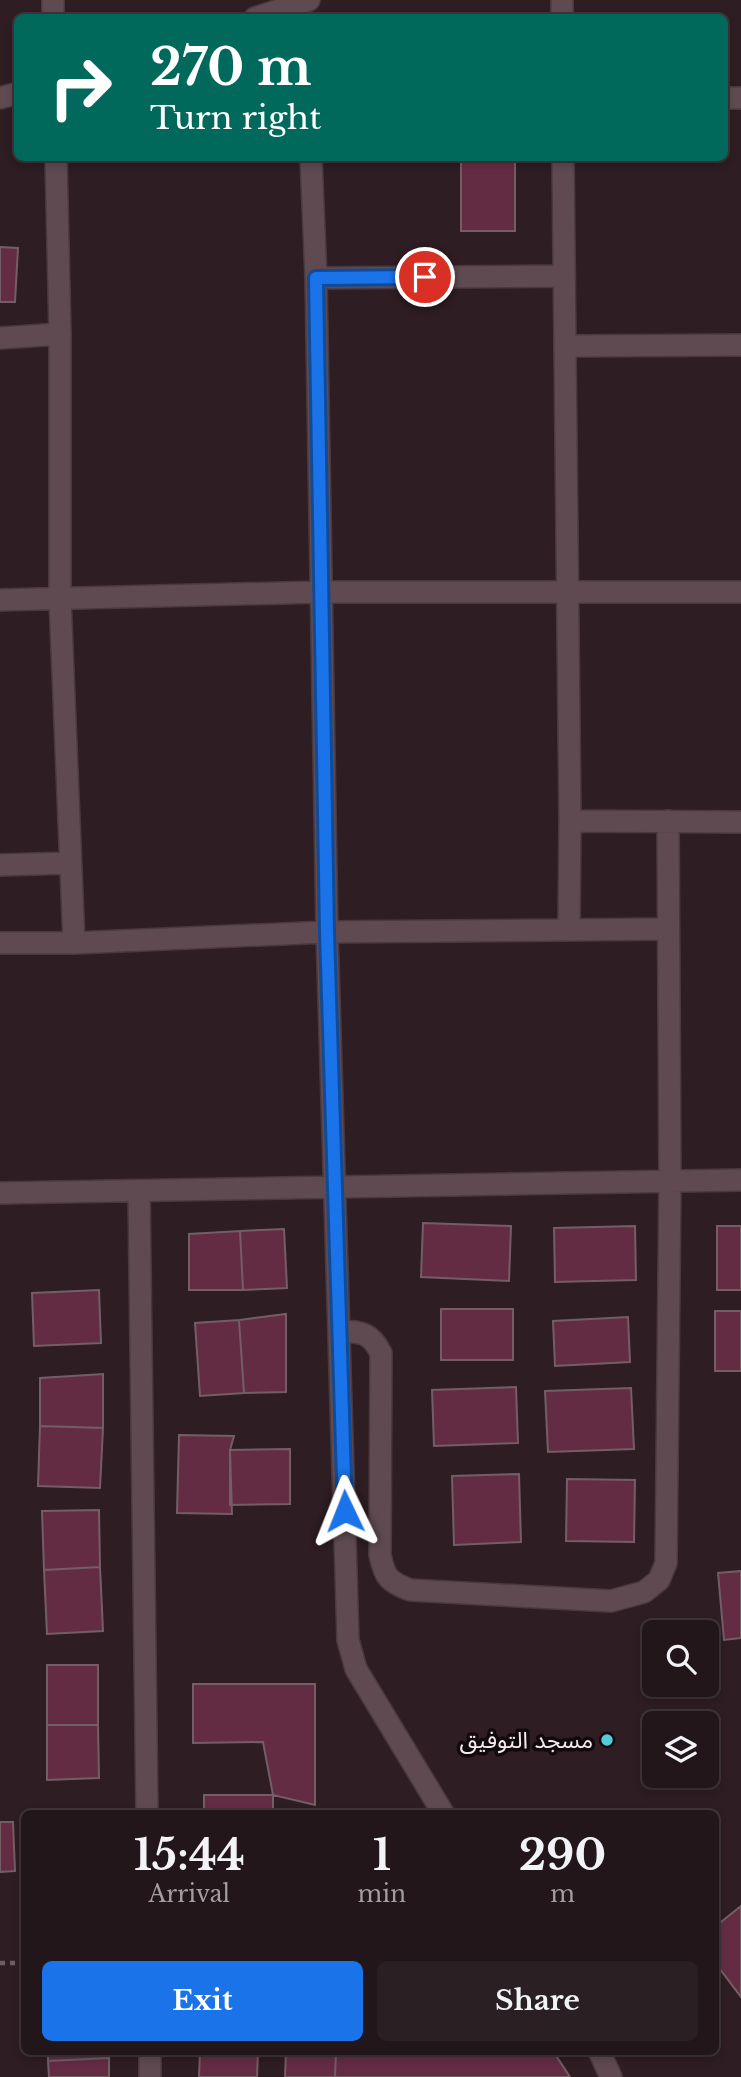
<!DOCTYPE html>
<meta charset="utf-8">
<style>
body{margin:0;font-family:"Libre Baskerville","Noto Sans Arabic",serif;background:#2a1f23;color:#f1f3f6;height:100vh;display:flex;flex-direction:column;font-size:26px;white-space:nowrap}
*{box-sizing:border-box;margin:0}
p{font-size:23px;color:#a29fa2}
.icon{flex:none;width:38px;height:38px;fill:none;stroke:currentColor;stroke-width:2;stroke-linecap:round;stroke-linejoin:round}
.map{position:relative;flex:1;overflow:hidden}
.details{position:absolute;left:21px;top:1810px;width:698px;height:245px;display:flex;flex-direction:column;background:#22161a;border-radius:10px;box-shadow:0 4px 10px #0003,0 0 0 2px #3f3539}
.details>*{flex:none}
.guide{position:absolute;left:14px;top:14px;width:714px;height:147px;border-radius:10px;box-shadow:0 4px 10px #0003,0 0 0 2px #3f3539;background:#00695c;color:#fff;overflow:hidden}
.controls{position:absolute;left:642px;top:1620px;display:grid;gap:14px}
.controls a{display:grid;place-items:center;width:77px;height:77px;border-radius:10px;background:#22161a;box-shadow:0 4px 10px #0003,0 0 0 2px #3f3539;font-size:35px}
.pin{position:absolute;display:grid;place-items:center;width:60px;height:60px;color:#fff;margin:-30px;border:4px solid #fff;border-radius:50%;box-shadow:0 2px 7px #0007}
.me{position:absolute;width:77px;margin:-38px;rotate:358deg;stroke-linejoin:round;filter:drop-shadow(0 0 5px #0008)}
.turn{display:flex;align-items:center;gap:24px;height:147px;padding:0 21px;font-size:32px}
.turn .icon{width:91px;height:91px;stroke-width:2.5}
.turn b{display:block;font-size:49px;line-height:60px}
.eta{display:flex;justify-content:space-evenly;align-items:center;height:119px;text-align:center}
.eta b{font-size:42px;font-weight:700;line-height:49px}
.action{display:flex;gap:14px;margin-top:auto;padding:14px 21px}
.action a{flex:1;height:80px;border-radius:10px;background:#1a73e8;color:#fff;font-size:28px;font-weight:700;line-height:80px;text-align:center}
.action a+a{background:#2a1f23;color:#f1f3f6}
.map>svg:first-child{display:block}
.building{fill:#642c43;stroke:#735e65;stroke-width:2}
.lines{fill:none;stroke-linecap:round;stroke-linejoin:round}
.minor-casing{stroke:#48393e;stroke-width:24}
.path{stroke:#6e5f64;stroke-width:4.5;stroke-dasharray:5 5;stroke-linecap:butt}
.minor{stroke:#5f4a51;stroke-width:21}
.route-casing{stroke:#114b97;stroke-width:18}
.route{stroke:#1a73e8;stroke-width:12}
.poi-dot{fill:#53cbda;stroke:#110a0c;stroke-width:2.5}
.labels{text-anchor:middle;dominant-baseline:central;stroke-width:7;stroke-linejoin:round;paint-order:stroke}
.poi-label{font-size:23px;fill:#f7ebef;stroke:#110a0c;text-anchor:end}
</style>
<div class="map">
<svg width="741" height="2077" viewBox="0 0 741 2077">
<rect width="100%" height="100%" fill="#2e1d23"/>
<path class="building" d="M 461,158 L 515,158 L 515,231 L 461,231 Z
M 0,247 L 18,248 L 15,302 L 0,302 Z
M 423,1223 L 511,1226 L 509,1281 L 421,1277 Z
M 635,1226 L 636,1280 L 555,1282 L 554,1228 Z
M 717,1226 L 741,1226 L 741,1290 L 717,1290 Z
M 284,1229 L 287,1288 L 243,1290 L 240,1231 Z
M 240,1231 L 243,1290 L 189,1290 L 189,1234 Z
M 99,1290 L 101,1343 L 34,1346 L 32,1293 Z
M 441,1309 L 513,1309 L 513,1360 L 441,1360 Z
M 715,1311 L 741,1311 L 741,1371 L 715,1371 Z
M 286,1314 L 286,1392 L 244,1393 L 239,1320 Z
M 628,1317 L 630,1362 L 555,1366 L 553,1321 Z
M 239,1320 L 244,1393 L 200,1396 L 195,1323 Z
M 103,1374 L 103,1428 L 40,1426 L 40,1378 Z
M 516,1387 L 518,1443 L 434,1446 L 432,1390 Z
M 631,1388 L 634,1449 L 548,1452 L 545,1391 Z
M 40,1426 L 103,1428 L 100,1488 L 38,1486 Z
M 179,1435 L 234,1436 L 230,1450 L 232,1514 L 177,1513 Z
M 290,1449 L 290,1504 L 230,1505 L 230,1450 Z
M 519,1474 L 521,1542 L 454,1545 L 452,1476 Z
M 567,1479 L 635,1480 L 634,1542 L 566,1541 Z
M 99,1510 L 100,1567 L 44,1570 L 42,1511 Z
M 100,1567 L 103,1631 L 47,1634 L 44,1570 Z
M 741,1571 L 741,1638 L 724,1640 L 718,1573 Z
M 47,1665 L 98,1665 L 98,1725 L 47,1725 Z
M 193,1684 L 315,1684 L 315,1805 L 273,1795 L 263,1742 L 193,1743 Z
M 47,1725 L 98,1725 L 99,1778 L 47,1780 Z
M 204,1795 L 273,1795 L 273,1813 L 204,1813 Z
M 0,1822 L 13,1822 L 15,1871 L 0,1872 Z
M 741,1906 L 741,1997 L 716,1964 L 716,1926 Z
M 48,2051 L 109,2051 L 109,2058 L 48,2061 Z
M 200,2051 L 258,2051 L 257,2077 L 199,2077 Z
M 286,2051 L 336,2051 L 335,2077 L 285,2077 Z
M 336,2051 L 553,2051 L 570,2077 L 335,2077 Z
M 109,2058 L 109,2077 L 49,2077 L 48,2061 Z"/>
<g class="lines">
<g class="minor-casing">
<path id="minor" d="M 53,0 L 53,18
M 562,0 L 562,18
M 255,18 L 309,0
M 0,98 L 18,93
M 724,98 L 741,98
M 56,158 L 60,334 L 60,599 L 74,943
M 311,158 L 316,278 L 327,932 L 348,1640 L 356,1669 L 443,1813
M 563,158 L 570,821 L 569,929
M 316,278 L 564,276
M 0,338 L 60,334
M 565,346 L 741,345
M 0,600 L 321,592 L 741,592
M 570,821 L 741,822
M 0,865 L 70,863
M 0,943 L 74,943 L 327,932 L 668,929
M 139,1191 L 147,1813
M 0,1193 L 741,1180
M 340,1331 C 362,1332 370,1332 381,1353 L 380,1555 C 385,1578 388,1581 410,1590 L 611,1601 L 644,1592 L 659,1580 L 666,1563 L 670,1182 L 668,821
M 150,2051 L 150,2077
M 599,2051 L 611,2077"/>
</g>
<path class="path" d="M 0,1963 L 24,1963"/>
<use href="#minor" class="minor"/>
</g>
<g class="lines">
<g class="route-casing">
<path id="route" d="M 345,1511 L 327,932 L 316,278 L 425,277"/>
</g>
<use href="#route" class="route"/>
</g>
<circle class="poi-dot" cx="607" cy="1740" r="7"/>
<g class="labels">
<g class="poi-label">
<text x="593" y="1740">مسجد التوفيق</text>
</g>
</g>
</svg>
<div class="controls">
<a><svg class="icon" aria-label="search" viewBox="0 0 24 24"><circle cx="10" cy="10" r="6"/><path d="M15 15l6 6"/></svg></a>
<a><svg class="icon" aria-label="layers" viewBox="0 0 24 24"><path d="M12 4l9 5-9 5-9-5zM3 14l9 5 9-5"/></svg></a>
</div>
<div class="pin" style="left:425px;top:277px;background:#d93025"><svg class="icon" aria-label="arrive" viewBox="0 0 24 24"><path d="M6 21V4h12l-3 4 3 4H6"/></svg></div>
<svg class="me" style="left:345px;top:1511px" viewBox="-20 -20 40 40"><path d="M0-17L14 15 0 8-14 15z" fill="#1a73e8" stroke="#fff" stroke-width="4"/></svg>
<div class="guide">
<div class="turn"><svg class="icon" aria-label="right" viewBox="0 0 24 24"><path d="M7 20v-9h11M14 6l5 5-5 5"/></svg><div><b>270 m</b>Turn right</div></div>
</div>
<section class="details">
<div class="eta">
<div><b>15:44</b><p>Arrival</p></div>
<div><b>1</b><p>min</p></div>
<div><b>290</b><p>m</p></div>
</div>
<div class="action"><a>Exit</a><a>Share</a></div>
</section>
</div>
